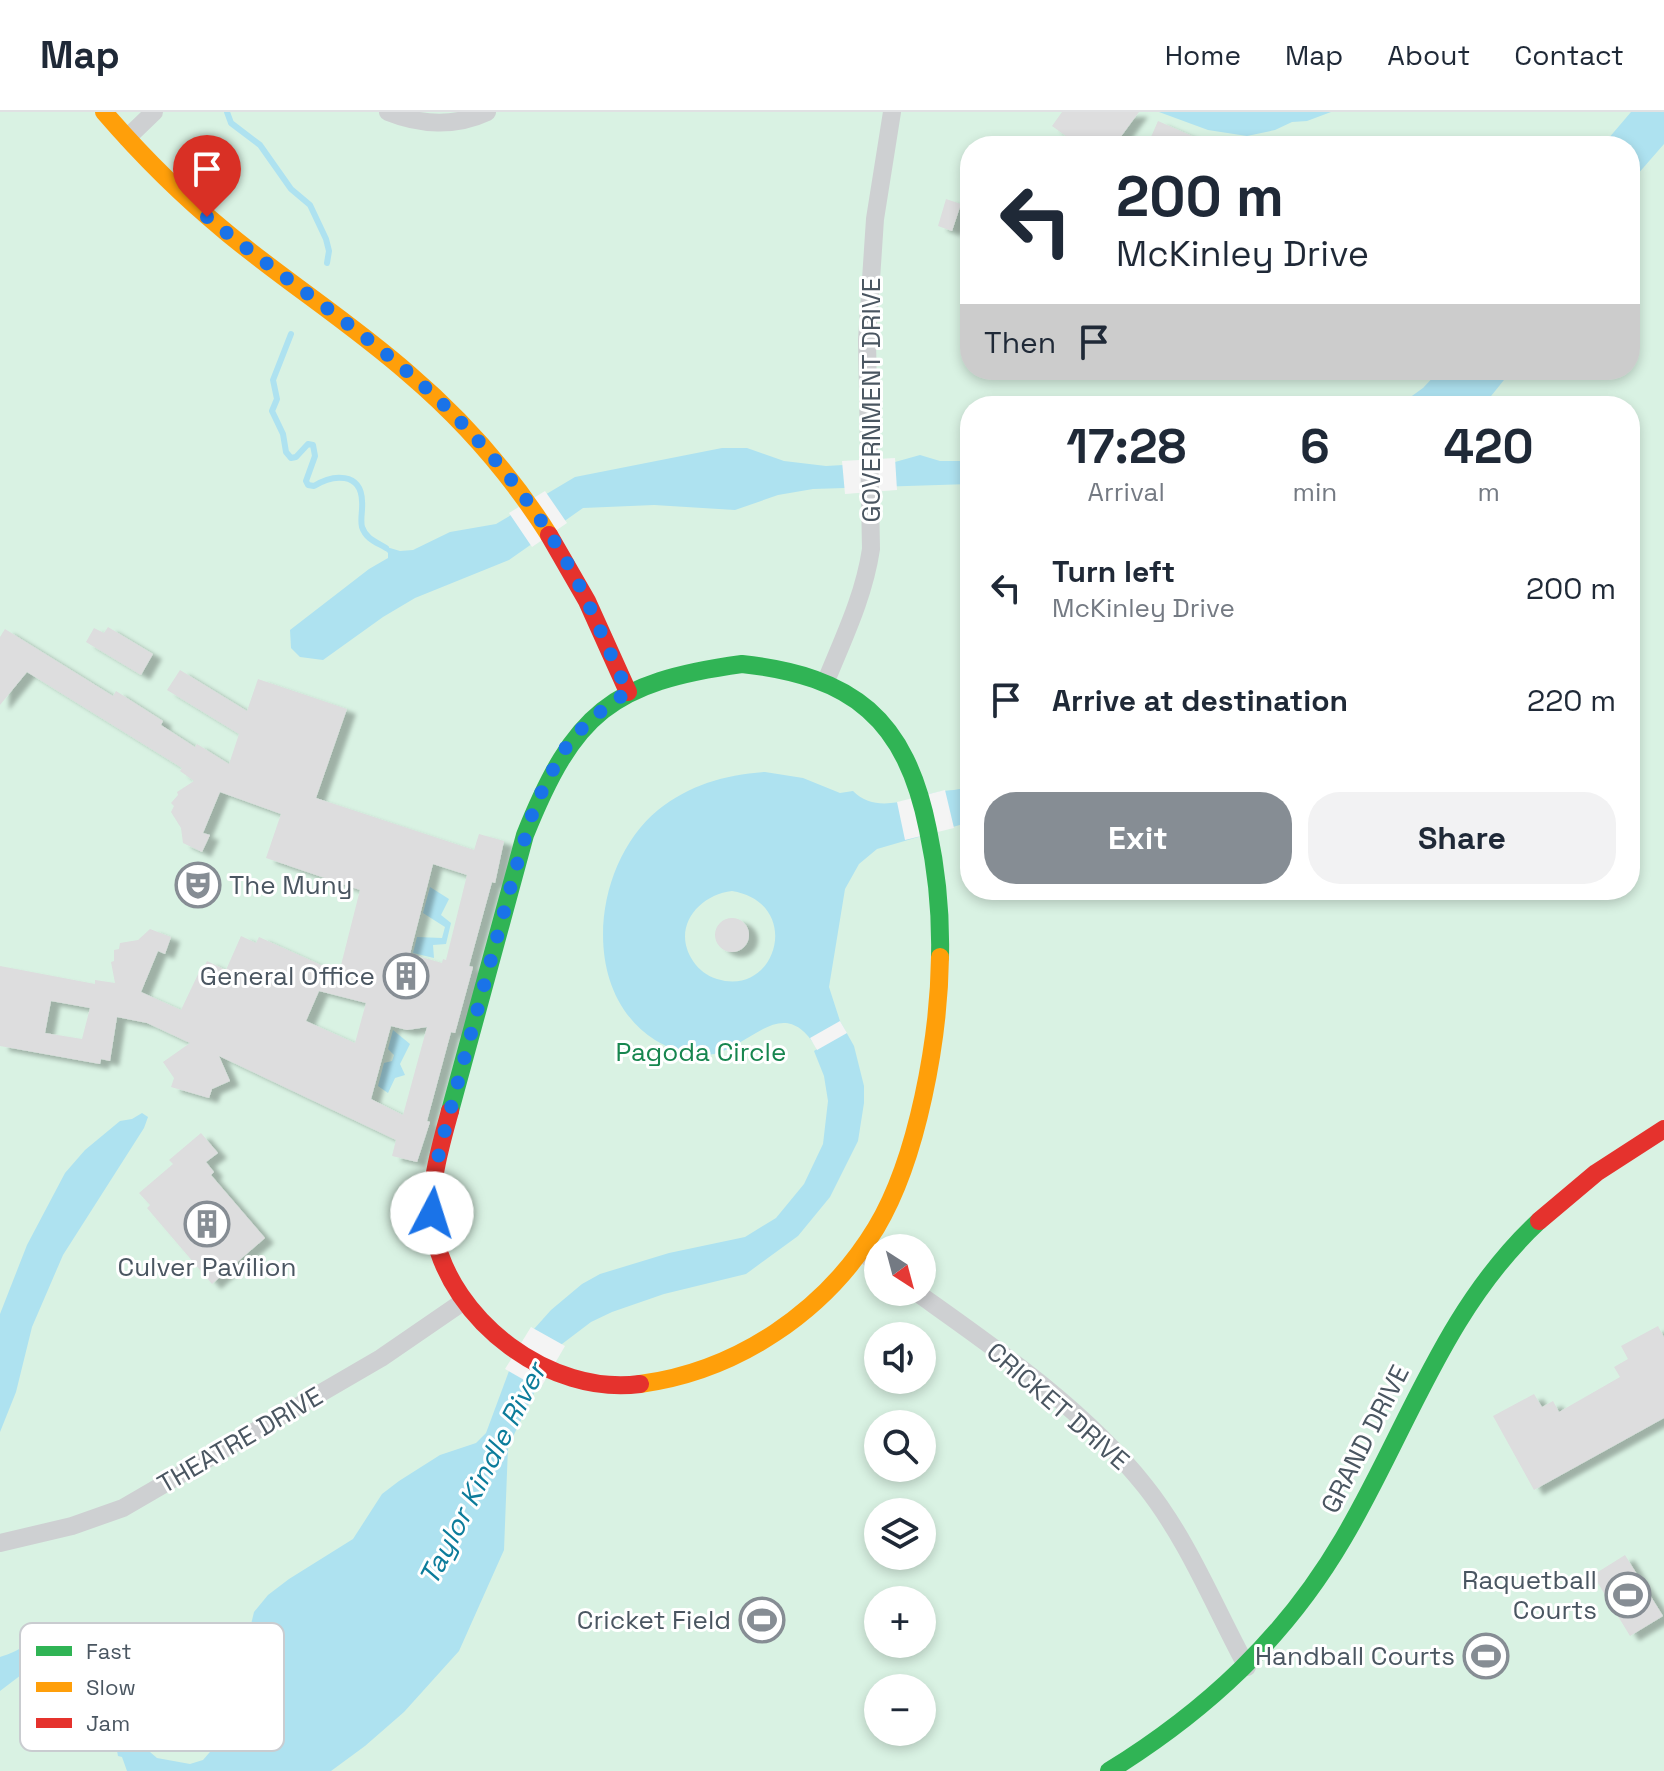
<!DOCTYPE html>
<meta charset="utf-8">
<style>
body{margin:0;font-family:"Space Grotesk",sans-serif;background:#f2f2f3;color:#1f2937;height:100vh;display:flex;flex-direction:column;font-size:30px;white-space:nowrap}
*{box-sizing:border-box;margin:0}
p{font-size:26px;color:#747a83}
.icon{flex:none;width:44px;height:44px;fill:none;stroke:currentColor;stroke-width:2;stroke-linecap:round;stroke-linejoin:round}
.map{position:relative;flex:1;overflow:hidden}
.side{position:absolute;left:960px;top:284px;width:680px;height:504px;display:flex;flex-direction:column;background:#fff;border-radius:32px;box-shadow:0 4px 12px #0003}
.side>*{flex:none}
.top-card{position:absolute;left:960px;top:24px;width:680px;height:244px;border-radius:32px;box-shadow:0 4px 12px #0003;background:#fff;color:#1f2937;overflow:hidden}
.needle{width:52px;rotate:144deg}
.tools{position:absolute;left:864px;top:1122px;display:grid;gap:16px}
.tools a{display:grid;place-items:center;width:72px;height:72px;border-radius:50%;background:#fff;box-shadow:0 4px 12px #0003;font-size:40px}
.pin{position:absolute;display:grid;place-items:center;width:68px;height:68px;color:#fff;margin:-82px -34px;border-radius:50% 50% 50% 0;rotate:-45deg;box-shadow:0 0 8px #0007}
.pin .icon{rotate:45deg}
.me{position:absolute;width:88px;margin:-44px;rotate:5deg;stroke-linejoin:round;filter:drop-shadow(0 0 6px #0008)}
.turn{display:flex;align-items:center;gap:28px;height:168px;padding:0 24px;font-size:36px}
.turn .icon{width:104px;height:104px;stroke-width:2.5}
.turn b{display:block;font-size:56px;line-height:68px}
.then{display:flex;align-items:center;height:76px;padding:0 24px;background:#0003;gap:16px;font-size:30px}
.eta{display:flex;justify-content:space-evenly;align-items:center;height:136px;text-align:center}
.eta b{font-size:48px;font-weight:700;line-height:56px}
.action{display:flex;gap:16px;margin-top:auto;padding:16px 24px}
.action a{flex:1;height:92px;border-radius:32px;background:#868d94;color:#fff;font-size:32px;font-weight:700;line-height:92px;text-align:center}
.action a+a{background:#f2f2f3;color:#1f2937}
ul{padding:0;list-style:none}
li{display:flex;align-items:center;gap:24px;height:112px;padding:0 24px}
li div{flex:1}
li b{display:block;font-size:30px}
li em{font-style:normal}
header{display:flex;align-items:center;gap:48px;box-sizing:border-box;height:112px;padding:0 40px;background:#fff;border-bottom:2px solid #e0e1e3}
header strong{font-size:38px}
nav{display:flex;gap:44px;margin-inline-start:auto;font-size:28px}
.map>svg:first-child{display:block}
.green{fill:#d9f2e3;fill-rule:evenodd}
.water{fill:#aee2f0;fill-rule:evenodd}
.pier{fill:#f4f4f4}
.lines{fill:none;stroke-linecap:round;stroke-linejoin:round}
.stream{stroke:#aee2f0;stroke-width:6}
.building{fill:#ddddde;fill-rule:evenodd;filter:url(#shadow)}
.street{stroke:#ced0d2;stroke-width:18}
.fast{stroke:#30b455;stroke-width:18}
.slow{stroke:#ff9f0a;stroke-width:18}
.jam{stroke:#e5322d;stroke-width:18}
.route{stroke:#1a73e8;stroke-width:14;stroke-dasharray:0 25.2}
.labels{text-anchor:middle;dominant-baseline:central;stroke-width:6;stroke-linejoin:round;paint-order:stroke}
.street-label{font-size:26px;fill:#4a5661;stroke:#fff}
.poi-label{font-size:26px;fill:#4a5661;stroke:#fff;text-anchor:end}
.park-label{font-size:26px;fill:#17864f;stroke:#fff}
.water-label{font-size:28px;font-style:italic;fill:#0c7c9b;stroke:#fff}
.key{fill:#fff;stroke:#c9ccd0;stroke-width:2}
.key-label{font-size:22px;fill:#4a5661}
</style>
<header>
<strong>Map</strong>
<nav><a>Home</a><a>Map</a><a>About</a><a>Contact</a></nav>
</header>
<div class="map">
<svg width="1664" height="1659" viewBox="0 0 1664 1659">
<defs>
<filter id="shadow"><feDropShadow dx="9" dy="5" stdDeviation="2" flood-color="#0004"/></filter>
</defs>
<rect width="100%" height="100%" fill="#f4f4f4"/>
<path class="green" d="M 0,0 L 1664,0 L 1664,1659 L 0,1659 ZM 970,34 L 1630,34 L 1630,258 L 970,258 ZM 970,294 L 1630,294 L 1630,778 L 970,778 ZM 878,1136 L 922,1136 L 922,1180 L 878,1180 ZM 878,1224 L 922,1224 L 922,1268 L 878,1268 ZM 878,1312 L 922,1312 L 922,1356 L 878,1356 ZM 878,1400 L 922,1400 L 922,1444 L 878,1444 ZM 878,1488 L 922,1488 L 922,1532 L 878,1532 ZM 878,1576 L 922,1576 L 922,1620 L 878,1620 Z"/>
<path class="water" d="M 1159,0 L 1331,0 L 1307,9 L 1292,10 L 1275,18 L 1247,24 L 1208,18 Z
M 1631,0 L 1664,0 L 1664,32 L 1630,71 L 1630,34 L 1602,34 Z
M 1440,258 L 1512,258 L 1483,294 L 1398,294 L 1423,276 Z
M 722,336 L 747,336 L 784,349 L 826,354 L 895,350 L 920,343 L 940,349 L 970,349 L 970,372 L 813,377 L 778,383 L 735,398 L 654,393 L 583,396 L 509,448 L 415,486 L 383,505 L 323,548 L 300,545 L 291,536 L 290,518 L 369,457 L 388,446 L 388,441 L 380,433 L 400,439 L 413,438 L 450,420 L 496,412 L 575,365 Z
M 765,660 L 803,666 L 840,681 L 853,679 C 877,703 910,686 938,680 C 949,678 959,678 970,675 L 970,710 L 877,737 L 859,752 L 845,777 L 829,875 L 840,909 L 854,934 L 864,974 L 864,991 L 858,1029 L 830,1085 L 798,1124 L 746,1162 L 664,1182 L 612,1200 L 591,1210 L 562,1232 L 537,1275 L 508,1335 L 504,1438 L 459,1539 L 404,1600 L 365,1634 L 331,1659 L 127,1659 L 122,1645 L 118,1644 L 108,1593 L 98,1567 L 81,1553 L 58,1548 L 46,1551 L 38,1550 L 0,1579 L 0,1545 C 10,1542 16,1539 24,1534 C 44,1523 70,1525 91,1530 L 99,1523 L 111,1526 L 131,1524 L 133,1530 L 120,1543 L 126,1552 L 122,1556 L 125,1558 L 125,1567 L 131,1570 L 134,1579 L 131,1581 L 134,1593 L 130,1595 L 132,1601 L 150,1640 L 157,1646 L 190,1652 L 203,1648 L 216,1633 L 244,1580 L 245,1537 L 254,1500 L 268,1483 L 289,1467 L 353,1427 L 382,1382 L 399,1369 L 440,1343 L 476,1331 L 486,1321 L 509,1259 L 534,1217 L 551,1198 L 582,1172 L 600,1162 L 669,1141 L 745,1125 L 776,1106 L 804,1072 L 823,1032 L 828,989 L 824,964 L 814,939 L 817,937 C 784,880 753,933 714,942 C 695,946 671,938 655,928 C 578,879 593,751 658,698 C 690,673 724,663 765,660 ZM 732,779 C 804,791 777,886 717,867 C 707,864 699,858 693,849 C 671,816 698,783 732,779 Z
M 430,775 L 449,787 L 441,803 L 451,811 L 446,832 L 433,833 L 434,846 L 413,841 L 417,825 L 442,826 L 445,815 L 423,801 Z
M 393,918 L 410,932 L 400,952 L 405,963 L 395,966 L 388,981 L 378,974 L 384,951 L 392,949 L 394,943 L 388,937 Z
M 142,1001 L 148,1005 L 144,1016 L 63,1143 L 32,1215 L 16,1280 L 0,1320 L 0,1202 L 27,1133 L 65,1061 L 85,1038 L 120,1009 L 132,1007 Z"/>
<path class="pier" d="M 895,346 L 897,378 L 845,382 L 842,349 Z
M 545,379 L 567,411 L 532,435 L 509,401 Z
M 945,678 L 954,716 L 905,728 L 897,690 Z
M 840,909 L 847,921 L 817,938 L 810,926 Z
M 531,1215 L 565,1234 L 540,1277 L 505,1257 Z"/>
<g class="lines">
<path class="stream" d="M 227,0 L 231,11 L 260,33 L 291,77 L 310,93 L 326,127 L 329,139 L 327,151
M 291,222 L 273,268 L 277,287 L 272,299 L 283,322 L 286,340 L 291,346 L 296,345 L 308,332 L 313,333 L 315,344 L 306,369 L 308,373 L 314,374 C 333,362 361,360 362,389 C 363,398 360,407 362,415 C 366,427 376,430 386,436"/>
</g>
<path class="building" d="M 1062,0 L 1139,0 L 1114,34 L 1080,34 L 1052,14 Z
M 1158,9 L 1215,34 L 1147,34 Z
M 946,87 L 961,92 L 952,119 L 938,114 Z
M 108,515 L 153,542 L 141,563 L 86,530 L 94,516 L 104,521 Z
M 5,517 L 113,584 L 116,579 L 163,609 L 161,613 L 195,635 L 197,632 L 229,652 L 239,622 L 167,578 L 180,558 L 247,599 L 258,567 L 347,597 L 316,686 L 474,738 L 479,722 L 504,729 L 495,771 L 492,770 L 469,854 L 473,855 L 455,921 L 451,920 L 427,1009 L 430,1010 L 417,1050 L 392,1044 L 396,1028 L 219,944 L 230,969 L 212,977 L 209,986 L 171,975 L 174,966 L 163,950 L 190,931 L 147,911 L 117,905 L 110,949 L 101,947 L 100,952 L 0,934 L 0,854 L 95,872 L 95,868 L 115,871 L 111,850 L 114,849 L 114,838 L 119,837 L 120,831 L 138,828 L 150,817 L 171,825 L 165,842 L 158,839 L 141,880 L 181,898 L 201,856 L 203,857 L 207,849 L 226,858 L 241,824 L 256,831 L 259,825 L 339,861 L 360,778 L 266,746 L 281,702 L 220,680 L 203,721 L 210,723 L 202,740 L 183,731 L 181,716 L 171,700 L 174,694 L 171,691 L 178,683 L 177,680 L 194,669 L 180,659 L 182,656 L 27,560 L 0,593 L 0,525 ZM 433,752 L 467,763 L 446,848 L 443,847 L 442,851 L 410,842 ZM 319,879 L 366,891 L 355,931 L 306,909 ZM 51,889 L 90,896 L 82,927 L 45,921 ZM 391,914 L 407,918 L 427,915 L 403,1003 L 371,987 Z
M715 823a17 17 0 1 1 34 0a17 17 0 1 1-34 0Z
M 201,1021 L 218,1041 L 206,1050 L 214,1060 L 211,1063 L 265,1126 L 212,1172 L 147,1096 L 150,1093 L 139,1081 L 173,1052 L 169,1048 Z
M 1658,1214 L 1664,1225 L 1664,1306 L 1534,1378 L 1493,1304 L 1534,1282 L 1542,1295 L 1553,1289 L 1559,1300 L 1620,1265 L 1614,1255 L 1628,1247 L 1621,1234 Z
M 1625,1443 L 1663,1504 L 1630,1524 L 1593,1463 Z"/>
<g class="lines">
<path class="street" d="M 388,0 C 420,13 455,15 487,0
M 127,26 L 154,0
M 826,569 C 844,525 864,484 871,437 L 867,228 L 875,107 L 892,0
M 861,1140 L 878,1152
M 916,1180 C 996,1237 1083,1296 1145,1374 C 1188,1428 1214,1494 1247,1555
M 0,1431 L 72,1414 L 123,1396 L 381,1246 L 464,1189"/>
<path class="fast" d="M 742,552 C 853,564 906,607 928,718 C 937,760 941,802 940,845
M 450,999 L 525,723 C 574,601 611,570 742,552
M 1109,1659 C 1206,1599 1285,1526 1343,1427 C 1407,1319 1444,1197 1539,1109"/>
<path class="slow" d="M 104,0 C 141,43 181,83 226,120 C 285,169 351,211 409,262 C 463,308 511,363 549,423
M 640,1272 C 737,1259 825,1200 876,1116 C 918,1046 939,926 940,845"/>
<path class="jam" d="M 549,423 L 587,489 L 628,580
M 450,999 C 439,1039 427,1079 434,1121 C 451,1209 550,1284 640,1272
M 1539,1109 L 1596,1061 L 1664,1017"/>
</g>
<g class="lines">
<path class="route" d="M 207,105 C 279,164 359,215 428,278 C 491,336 548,408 585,485 C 600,517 613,549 628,580 L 608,593 L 577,621 L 561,642 L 535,693 L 515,759 L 439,1040 L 432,1101"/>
</g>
<defs>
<g id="theatre-ring" transform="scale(2.3)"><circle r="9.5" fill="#fff" stroke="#868d94" stroke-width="1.5"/><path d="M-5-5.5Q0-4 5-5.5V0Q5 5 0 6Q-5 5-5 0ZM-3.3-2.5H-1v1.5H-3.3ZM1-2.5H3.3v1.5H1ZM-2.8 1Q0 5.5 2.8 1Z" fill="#868d94"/></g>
<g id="building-ring" transform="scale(2.3)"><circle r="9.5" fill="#fff" stroke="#868d94" stroke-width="1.5"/><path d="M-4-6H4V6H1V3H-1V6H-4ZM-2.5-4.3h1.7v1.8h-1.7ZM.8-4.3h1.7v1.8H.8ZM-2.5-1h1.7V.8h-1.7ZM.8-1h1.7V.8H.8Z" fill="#868d94"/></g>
<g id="stadium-ring" transform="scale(2.3)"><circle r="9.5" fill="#fff" stroke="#868d94" stroke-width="1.5"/><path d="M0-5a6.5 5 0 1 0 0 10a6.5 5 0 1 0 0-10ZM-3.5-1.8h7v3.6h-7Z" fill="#868d94"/></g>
</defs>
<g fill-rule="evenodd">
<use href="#theatre-ring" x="198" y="773"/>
<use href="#building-ring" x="406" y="864"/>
<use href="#building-ring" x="207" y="1112"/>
<use href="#stadium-ring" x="1628" y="1483"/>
<use href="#stadium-ring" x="762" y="1508"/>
<use href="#stadium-ring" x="1486" y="1544"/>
</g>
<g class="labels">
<g class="street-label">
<text transform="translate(871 288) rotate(-90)">GOVERNMENT DRIVE</text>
<text transform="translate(1058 1294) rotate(41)">CRICKET DRIVE</text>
<text transform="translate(1365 1327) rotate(-63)">GRAND DRIVE</text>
<text transform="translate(240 1328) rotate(-30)">THEATRE DRIVE</text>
</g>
<g class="poi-label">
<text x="229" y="773" text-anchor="start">The Muny</text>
<text x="375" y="864">General Office</text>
<text x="207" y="1155" text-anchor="middle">Culver Pavilion</text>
<text x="1597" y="1468">Raquetball<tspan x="1597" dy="30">Courts</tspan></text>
<text x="731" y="1508">Cricket Field</text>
<text x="1455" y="1544">Handball Courts</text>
</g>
<g class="park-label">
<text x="701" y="940">Pagoda Circle</text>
</g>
<g class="water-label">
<text transform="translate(482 1362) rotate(-63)">Taylor Kindle River</text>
</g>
</g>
<rect x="20" y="1511" width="264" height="128" rx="12" class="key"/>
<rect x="36" y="1534" width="36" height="10" fill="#30b455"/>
<rect x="36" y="1570" width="36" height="10" fill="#ff9f0a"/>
<rect x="36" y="1606" width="36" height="10" fill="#e5322d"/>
<g class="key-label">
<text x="86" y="1547">Fast</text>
<text x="86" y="1583">Slow</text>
<text x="86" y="1619">Jam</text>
</g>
</svg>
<div class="tools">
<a><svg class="needle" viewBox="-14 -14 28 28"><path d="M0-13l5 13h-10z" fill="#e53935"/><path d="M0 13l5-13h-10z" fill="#747a83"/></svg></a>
<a><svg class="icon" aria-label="sound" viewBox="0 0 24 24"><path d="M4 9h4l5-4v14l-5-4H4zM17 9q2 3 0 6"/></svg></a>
<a><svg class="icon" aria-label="search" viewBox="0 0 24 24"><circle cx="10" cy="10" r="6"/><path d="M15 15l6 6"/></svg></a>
<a><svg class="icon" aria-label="layers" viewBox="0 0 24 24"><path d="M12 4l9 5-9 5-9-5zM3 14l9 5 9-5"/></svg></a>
<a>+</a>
<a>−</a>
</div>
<div class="pin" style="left:207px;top:105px;background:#d93025"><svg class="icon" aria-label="arrive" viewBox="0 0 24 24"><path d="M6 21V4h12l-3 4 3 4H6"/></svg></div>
<svg class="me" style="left:432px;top:1101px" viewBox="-20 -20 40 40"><circle r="19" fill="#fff"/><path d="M0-13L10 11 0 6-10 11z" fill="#1a73e8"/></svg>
<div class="top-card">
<div class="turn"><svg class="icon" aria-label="left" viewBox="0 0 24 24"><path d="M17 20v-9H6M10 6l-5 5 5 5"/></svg><div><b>200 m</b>McKinley Drive</div></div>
<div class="then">Then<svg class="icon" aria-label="arrive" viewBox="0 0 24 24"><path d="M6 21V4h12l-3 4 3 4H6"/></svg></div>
</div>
<section class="side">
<div class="eta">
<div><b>17:28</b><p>Arrival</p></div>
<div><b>6</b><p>min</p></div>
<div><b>420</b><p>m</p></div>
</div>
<ul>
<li><svg class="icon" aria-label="left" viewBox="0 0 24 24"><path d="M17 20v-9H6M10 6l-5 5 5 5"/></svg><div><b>Turn left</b><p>McKinley Drive</p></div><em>200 m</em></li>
<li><svg class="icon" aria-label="arrive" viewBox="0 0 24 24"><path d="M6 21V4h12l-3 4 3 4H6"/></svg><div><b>Arrive at destination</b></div><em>220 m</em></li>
</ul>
<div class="action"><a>Exit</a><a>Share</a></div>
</section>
</div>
